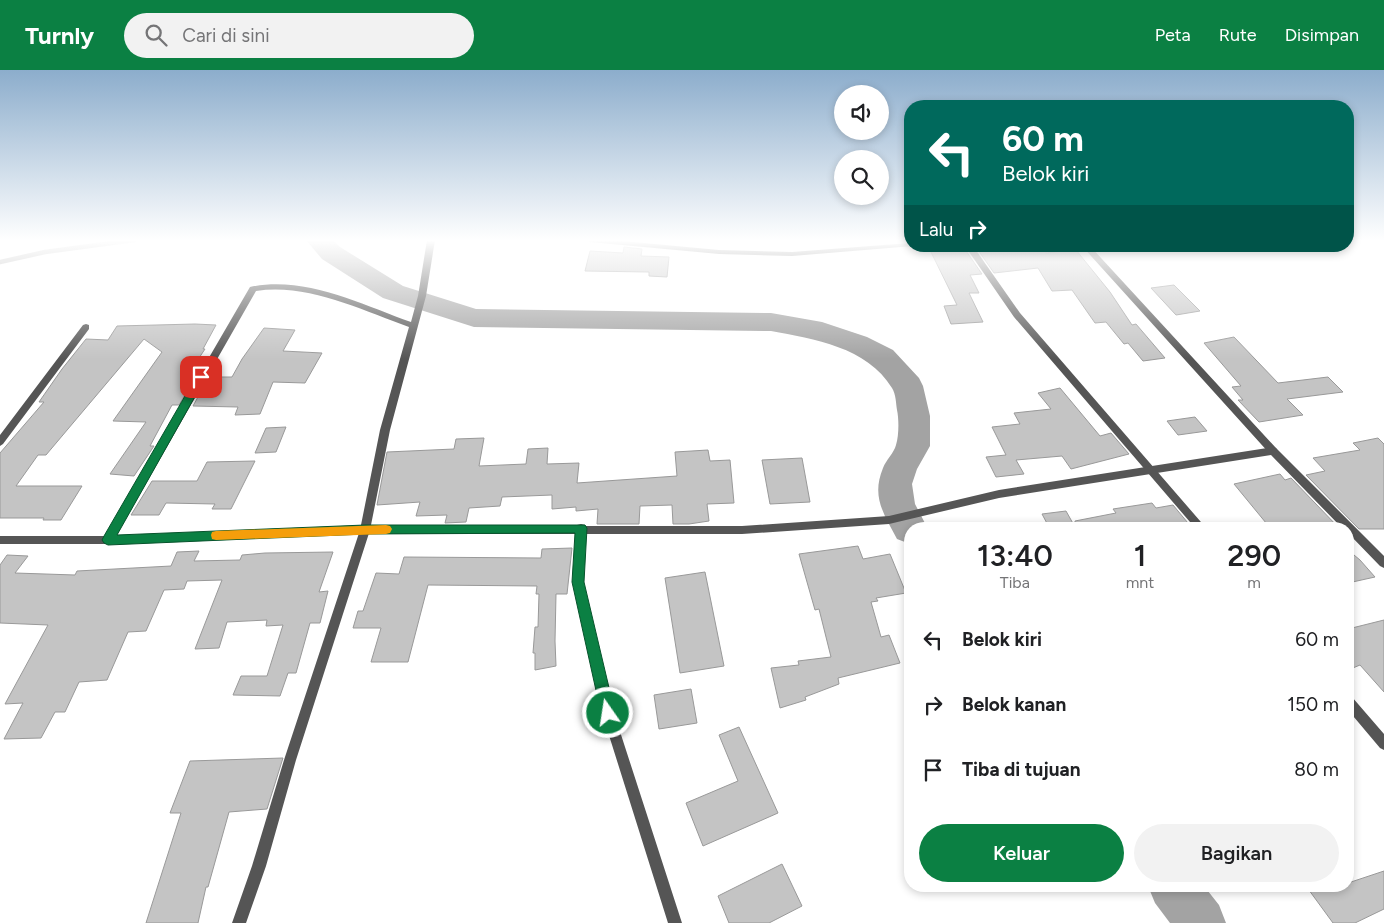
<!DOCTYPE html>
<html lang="id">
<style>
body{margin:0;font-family:Figtree,sans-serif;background:#f2f2f2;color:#202124;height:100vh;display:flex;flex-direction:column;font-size:19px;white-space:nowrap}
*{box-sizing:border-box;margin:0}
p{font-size:16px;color:#757577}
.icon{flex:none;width:28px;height:28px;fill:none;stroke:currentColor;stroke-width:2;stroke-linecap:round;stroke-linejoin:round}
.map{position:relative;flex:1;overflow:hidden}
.details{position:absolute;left:904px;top:452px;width:450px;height:370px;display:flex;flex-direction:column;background:#fff;border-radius:20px;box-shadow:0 2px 8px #0003}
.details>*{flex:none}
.guide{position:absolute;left:904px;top:30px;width:450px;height:152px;border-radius:20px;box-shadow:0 2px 8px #0003;background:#00695c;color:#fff;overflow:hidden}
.fabs{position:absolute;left:834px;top:15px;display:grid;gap:10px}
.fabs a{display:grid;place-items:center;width:55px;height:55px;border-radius:50%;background:#fff;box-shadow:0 2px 8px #0003;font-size:25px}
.pin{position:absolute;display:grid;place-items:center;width:42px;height:42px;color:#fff;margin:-21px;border-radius:10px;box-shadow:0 2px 8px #0006}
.me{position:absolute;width:55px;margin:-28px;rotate:347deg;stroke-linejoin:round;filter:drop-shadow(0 0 4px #0008)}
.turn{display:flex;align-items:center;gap:18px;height:105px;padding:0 15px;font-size:22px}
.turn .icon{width:65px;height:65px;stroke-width:2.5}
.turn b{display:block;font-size:35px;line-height:42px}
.then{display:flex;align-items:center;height:48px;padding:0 15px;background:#0003;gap:10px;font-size:19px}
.eta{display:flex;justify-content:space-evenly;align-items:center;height:85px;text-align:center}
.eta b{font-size:30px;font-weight:600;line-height:35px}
.action{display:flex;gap:10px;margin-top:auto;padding:10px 15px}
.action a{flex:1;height:58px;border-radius:30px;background:#0b8043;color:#fff;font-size:20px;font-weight:600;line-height:58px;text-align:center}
.action a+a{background:#f2f2f2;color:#202124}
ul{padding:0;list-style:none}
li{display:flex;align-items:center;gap:15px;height:65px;padding:0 15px}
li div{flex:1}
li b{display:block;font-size:19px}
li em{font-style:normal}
header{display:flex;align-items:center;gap:30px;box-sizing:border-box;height:70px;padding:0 25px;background:#0b8043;color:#fff}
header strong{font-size:24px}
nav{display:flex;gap:28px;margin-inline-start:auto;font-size:18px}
.search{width:350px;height:45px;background:#f2f2f2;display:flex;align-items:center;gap:12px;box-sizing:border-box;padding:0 18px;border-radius:28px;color:#757577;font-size:19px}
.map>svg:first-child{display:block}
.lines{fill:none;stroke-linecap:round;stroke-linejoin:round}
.stream{stroke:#a3a3a3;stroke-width:4.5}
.river{fill:#a3a3a3;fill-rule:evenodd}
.building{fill:#c4c4c4;stroke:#999}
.minor{fill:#555;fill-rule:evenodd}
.tertiary{fill:#555;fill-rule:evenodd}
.route{fill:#0b8043;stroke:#07532c}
.slow{fill:#f59e0b}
</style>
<header>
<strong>Turnly</strong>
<div class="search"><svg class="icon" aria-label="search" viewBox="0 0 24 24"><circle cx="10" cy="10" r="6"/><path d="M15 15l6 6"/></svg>Cari di sini</div>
<nav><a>Peta</a><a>Rute</a><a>Disimpan</a></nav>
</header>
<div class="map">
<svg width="1384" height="853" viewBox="0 0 1384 853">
<rect width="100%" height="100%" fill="#fff"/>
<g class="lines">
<path class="stream" d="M 0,192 L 45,182 L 134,170"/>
<path class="river" d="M 306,170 L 333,170 L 340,177 L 403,216 L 476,239 L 771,243 L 822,252 L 867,267 L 893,280 L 919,308 L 923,316 L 930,346 L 930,376 L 917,399 L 912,414 L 915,434 L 928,459 L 910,459 L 910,474 L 897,469 C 884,444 871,427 883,398 C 886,390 894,383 896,375 C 899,366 899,349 897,340 C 896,334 896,324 892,318 C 867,277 814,269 771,261 L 474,257 L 383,228 L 322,189 Z
M 1148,816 L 1204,816 L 1219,835 L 1226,853 L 1170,853 L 1155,833 Z"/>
</g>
<path class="building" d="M 980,176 L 1046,176 L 1046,183 L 1076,180 L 1110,222 L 1132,255 L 1136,254 L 1165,288 L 1143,291 L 1128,273 L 1124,274 L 1106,252 L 1095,253 L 1072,220 L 1052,221 L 1038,198 L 994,203 L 976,177 Z
M 624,177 L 642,179 L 641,186 L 669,187 L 667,207 L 649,206 L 649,202 L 585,201 L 590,181 L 623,183 Z
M 964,178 L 982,204 L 970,205 L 979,223 L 969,223 L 983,252 L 951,254 L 944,236 L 957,235 L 930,180 Z
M 1174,215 L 1200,241 L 1176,245 L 1151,218 Z
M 195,254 L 216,255 L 203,279 L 205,279 L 187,306 L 196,306 L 179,335 L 172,335 L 150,376 L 154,376 L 134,406 L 110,404 L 146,352 L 113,351 L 162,282 L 144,269 L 46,385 L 38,385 L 16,416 L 82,416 L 61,450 L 43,450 L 44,448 L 0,448 L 0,383 L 44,332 L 39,332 L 62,299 L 86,269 L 108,270 L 117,256 Z
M 264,258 L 295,260 L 283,281 L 322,283 L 305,313 L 273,312 L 260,344 L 235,345 L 238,337 L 193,336 L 209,307 L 232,307 L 242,289 Z
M 1234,267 L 1278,313 L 1328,307 L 1343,322 L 1287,329 L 1303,345 L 1259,352 L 1238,330 L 1243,330 L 1232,317 L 1241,316 L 1204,273 Z
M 1060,318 L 1100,366 L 1111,363 L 1129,384 L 1071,399 L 1062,386 L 1016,390 L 1024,404 L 996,407 L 986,387 L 1006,385 L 992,357 L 1020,354 L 1014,343 L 1051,339 L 1038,323 Z
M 1195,347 L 1207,361 L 1178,365 L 1167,351 Z
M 286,357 L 276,382 L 255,383 L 266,358 Z
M 484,368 L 479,396 L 526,394 L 528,379 L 548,378 L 547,394 L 579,393 L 577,413 L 677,406 L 675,382 L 708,380 L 710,391 L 730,390 L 734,433 L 707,434 L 709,451 L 689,454 L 673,454 L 672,435 L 640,436 L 639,454 L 597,454 L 598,439 L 576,441 L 576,437 L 552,439 L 552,425 L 502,427 L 500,436 L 469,438 L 466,452 L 445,453 L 447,445 L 416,446 L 420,432 L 377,435 L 387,382 L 454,379 L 456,369 Z
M 1378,368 L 1384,374 L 1384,459 L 1359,459 L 1306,405 L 1325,401 L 1313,388 L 1360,380 L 1353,373 Z
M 802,388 L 810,432 L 770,434 L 762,390 Z
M 255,391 L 231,439 L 212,439 L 215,434 L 166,433 L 159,445 L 131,445 L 152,411 L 197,411 L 207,392 Z
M 1280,404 L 1285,410 L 1291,408 L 1340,459 L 1271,459 L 1234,414 Z
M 1152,433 L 1156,438 L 1173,435 L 1193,459 L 1050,459 L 1042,444 L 1066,441 L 1075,457 L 1075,451 L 1116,443 L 1113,439 Z
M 858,476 L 863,489 L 890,484 L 906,523 L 876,528 L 878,531 L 871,532 L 881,567 L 889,565 L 900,593 L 838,608 L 839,614 L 805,627 L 806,630 L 780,638 L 771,598 L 799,595 L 798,591 L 831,587 L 819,539 L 815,540 L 799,484 Z
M 572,478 L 567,524 L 556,524 L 555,571 L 556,596 L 535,600 L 535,583 L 533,583 L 535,557 L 538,557 L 539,524 L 536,524 L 537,516 L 428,515 L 408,592 L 371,592 L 381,558 L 353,558 L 358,541 L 363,541 L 376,503 L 399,504 L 404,487 L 541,488 L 542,479 Z
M 1348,480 L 1360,490 L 1375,507 L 1348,513 Z
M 199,481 L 194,491 L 240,490 L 242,485 L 265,483 L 333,482 L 319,522 L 328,521 L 320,553 L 310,553 L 296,603 L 288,603 L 280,626 L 233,625 L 241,606 L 267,606 L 283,555 L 266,556 L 267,550 L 227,552 L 219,578 L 195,579 L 222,510 L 187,511 L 184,519 L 164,520 L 146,561 L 128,562 L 107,610 L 79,612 L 65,642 L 55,642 L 41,668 L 4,669 L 23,633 L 5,634 L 48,555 L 0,553 L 0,495 L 7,485 L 28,486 L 15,503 L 75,505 L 77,501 L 171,496 L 177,482 Z
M 705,502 L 724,596 L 680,603 L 665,508 Z
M 1384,550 L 1384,622 L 1360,595 L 1348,600 L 1348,559 Z
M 691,619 L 697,653 L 659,659 L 654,625 Z
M 739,657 L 778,743 L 703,776 L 686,733 L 738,711 L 719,665 Z
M 283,688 L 267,739 L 229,742 L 208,817 L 206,817 L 198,853 L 146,853 L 181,743 L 170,743 L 190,691 Z
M 782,794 L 802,836 L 769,853 L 729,853 L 718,826 Z
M 1384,801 L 1384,839 L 1355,853 L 1333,853 L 1306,816 L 1348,816 L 1348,813 Z"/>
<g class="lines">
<path class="minor" d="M 427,170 L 435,170 L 426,226 L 390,360 L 370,460 L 296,690 L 266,796 L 246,853 L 232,853 L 252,796 L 284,690 L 360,460 L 380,360 L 409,257 C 361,240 308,213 256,221 L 112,473 L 108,474 L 104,473 L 103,470 L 250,217 C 304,205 361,234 411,252 L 418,226 Z
M 586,170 L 611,170 L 719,180 L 792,182 L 910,173 L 910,176 L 913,176 L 792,186 L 719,184 L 590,172 Z
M 965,176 L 973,176 L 1020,243 L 1207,459 L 1196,459 L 1014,247 Z
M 1082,176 L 1090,176 L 1276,378 L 1278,381 L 1276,384 L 1270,384 Z
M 86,254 L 89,255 L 89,259 L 3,374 L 0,376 L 0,365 L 83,255 Z
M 581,454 L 585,455 L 586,458 L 583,511 L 614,643 L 682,853 L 668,853 L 602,643 L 573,511 L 576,458 L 577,455 Z
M 1348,625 L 1352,627 L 1384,664 L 1384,680 L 1380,678 L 1348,640 Z"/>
<path class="tertiary" d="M 1273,377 L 1276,378 L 1384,486 L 1384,498 L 1380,496 L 1348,463 L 1348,459 L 1343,459 L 1271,385 L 999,428 L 889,454 L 742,464 L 365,464 L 108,474 L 0,474 L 0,466 L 108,466 L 365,456 L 742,456 L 889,446 L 999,420 Z"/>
</g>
<linearGradient id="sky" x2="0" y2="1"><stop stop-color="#8cadcc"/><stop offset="0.59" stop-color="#fff"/><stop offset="1" stop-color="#fff" stop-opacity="0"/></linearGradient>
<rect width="1384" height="289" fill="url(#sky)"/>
<path class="route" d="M 201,303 L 206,307 L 117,465 L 365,455 L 585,455 L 587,458 L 584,512 L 615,643 L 613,647 L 608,649 L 603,647 L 601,643 L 572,512 L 575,463 L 365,464 L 108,475 L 104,473 L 102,470 L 104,466 L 196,307 Z"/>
<path class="slow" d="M 386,455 L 390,456 L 392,459 L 390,463 L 386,464 L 216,470 L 212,469 L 211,465 L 212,462 L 216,461 Z"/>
</svg>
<div class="fabs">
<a><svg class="icon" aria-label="sound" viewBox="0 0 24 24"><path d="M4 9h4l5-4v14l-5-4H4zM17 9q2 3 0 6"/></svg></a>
<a><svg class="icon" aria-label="search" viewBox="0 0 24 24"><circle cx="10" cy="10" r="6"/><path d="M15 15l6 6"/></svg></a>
</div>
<div class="pin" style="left:201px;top:307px;background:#d93025"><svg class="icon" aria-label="arrive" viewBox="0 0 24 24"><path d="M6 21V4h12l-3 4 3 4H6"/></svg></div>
<svg class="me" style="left:608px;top:643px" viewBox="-20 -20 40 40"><circle r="17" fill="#0b8043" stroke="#fff" stroke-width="3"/><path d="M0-11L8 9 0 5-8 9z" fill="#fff"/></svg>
<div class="guide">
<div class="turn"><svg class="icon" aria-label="left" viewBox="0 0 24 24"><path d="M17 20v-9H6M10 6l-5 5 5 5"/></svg><div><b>60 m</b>Belok kiri</div></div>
<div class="then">Lalu<svg class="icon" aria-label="right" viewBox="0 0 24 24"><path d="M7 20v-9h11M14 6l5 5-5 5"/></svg></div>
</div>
<section class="details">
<div class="eta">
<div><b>13:40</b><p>Tiba</p></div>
<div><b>1</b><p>mnt</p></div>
<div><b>290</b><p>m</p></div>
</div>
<ul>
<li><svg class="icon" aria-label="left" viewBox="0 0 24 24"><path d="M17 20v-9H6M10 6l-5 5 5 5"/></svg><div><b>Belok kiri</b></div><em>60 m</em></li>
<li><svg class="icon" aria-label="right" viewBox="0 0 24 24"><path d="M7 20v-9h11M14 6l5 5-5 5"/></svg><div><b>Belok kanan</b></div><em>150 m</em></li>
<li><svg class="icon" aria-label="arrive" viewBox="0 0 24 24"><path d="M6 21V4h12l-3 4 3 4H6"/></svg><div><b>Tiba di tujuan</b></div><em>80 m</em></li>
</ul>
<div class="action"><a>Keluar</a><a>Bagikan</a></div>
</section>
</div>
